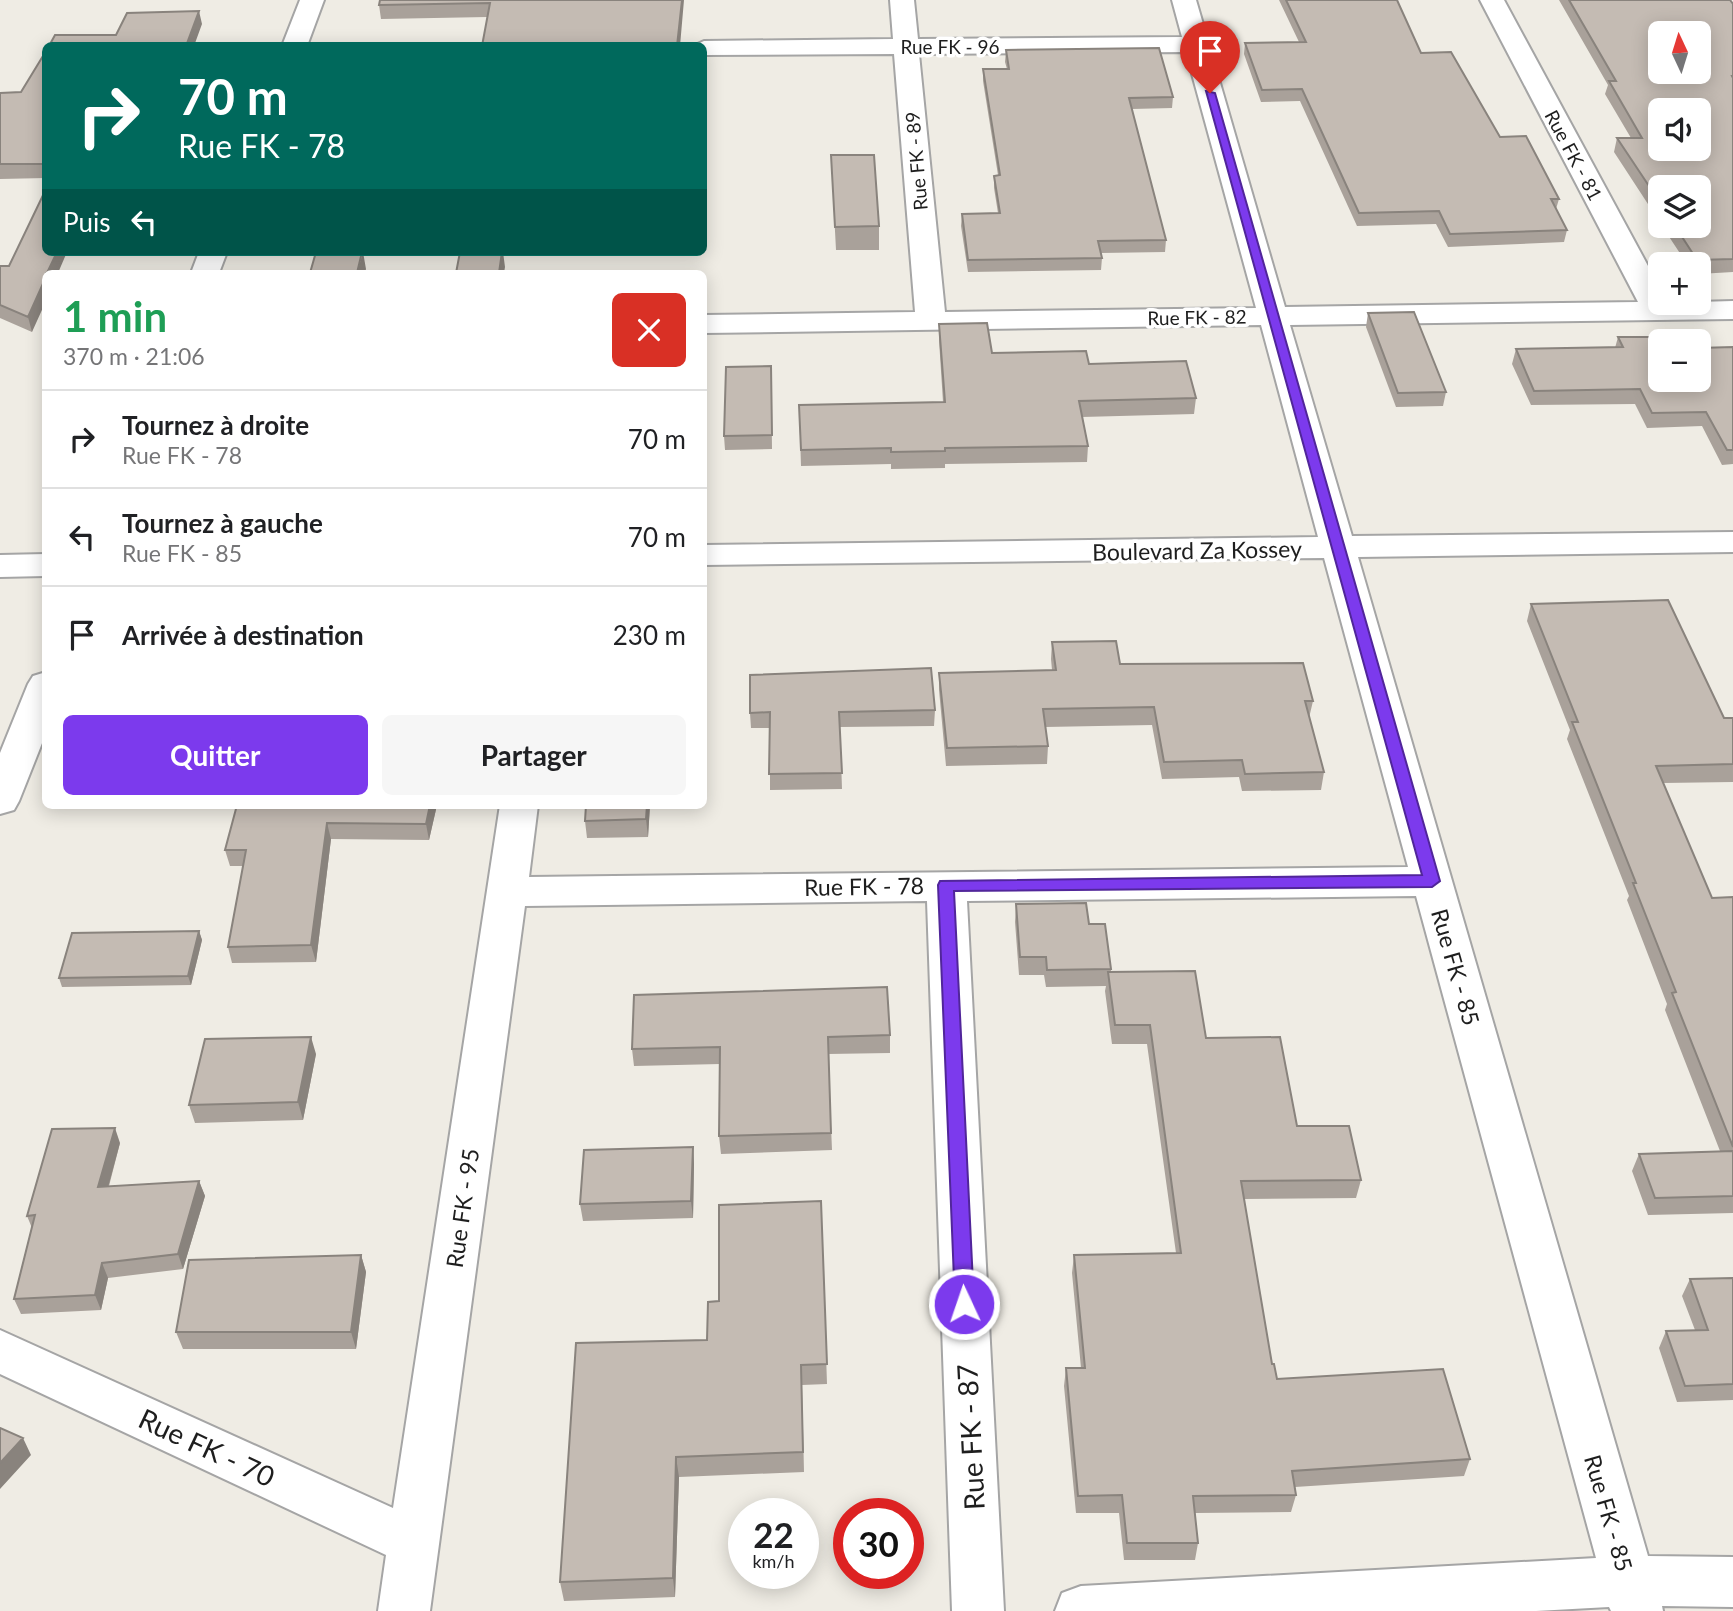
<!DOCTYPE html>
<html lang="fr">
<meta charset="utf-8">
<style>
body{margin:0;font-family:Lato,sans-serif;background:#f6f6f6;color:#202124;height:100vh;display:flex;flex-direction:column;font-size:26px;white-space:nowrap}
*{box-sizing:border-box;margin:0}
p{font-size:23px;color:#757577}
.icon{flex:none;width:38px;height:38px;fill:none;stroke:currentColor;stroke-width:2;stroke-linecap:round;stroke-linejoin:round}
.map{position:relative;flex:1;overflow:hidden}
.details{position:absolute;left:42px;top:270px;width:665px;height:539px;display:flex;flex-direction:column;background:#fff;border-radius:10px;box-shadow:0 4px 18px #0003}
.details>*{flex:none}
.guide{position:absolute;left:42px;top:42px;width:665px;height:214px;border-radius:10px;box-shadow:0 4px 18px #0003;background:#00695c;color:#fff;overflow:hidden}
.needle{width:46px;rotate:356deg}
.controls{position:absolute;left:1648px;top:21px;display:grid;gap:14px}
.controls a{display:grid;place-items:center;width:63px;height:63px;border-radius:10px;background:#fff;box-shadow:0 4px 18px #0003;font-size:35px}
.speed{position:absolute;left:728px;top:1498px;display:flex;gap:14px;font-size:35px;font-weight:700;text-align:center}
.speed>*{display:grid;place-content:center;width:91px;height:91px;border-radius:50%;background:#fff;box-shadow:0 4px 18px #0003;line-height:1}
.speed small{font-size:18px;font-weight:400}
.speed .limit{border:10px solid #d22;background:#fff;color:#111}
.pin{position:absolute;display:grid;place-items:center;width:60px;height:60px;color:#fff;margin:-72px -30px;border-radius:50% 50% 50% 0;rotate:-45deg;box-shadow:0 0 7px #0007}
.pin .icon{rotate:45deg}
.me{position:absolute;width:77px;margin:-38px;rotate:357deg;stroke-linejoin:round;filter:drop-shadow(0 0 5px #0008)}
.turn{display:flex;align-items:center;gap:24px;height:147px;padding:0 21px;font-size:32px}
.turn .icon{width:91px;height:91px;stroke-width:2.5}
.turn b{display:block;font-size:49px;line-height:60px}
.then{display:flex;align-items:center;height:66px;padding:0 21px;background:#0003;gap:14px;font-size:26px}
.round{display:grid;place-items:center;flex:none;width:74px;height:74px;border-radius:10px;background:#f6f6f6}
.summary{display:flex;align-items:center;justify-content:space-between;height:119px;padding:0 21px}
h1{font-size:42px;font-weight:700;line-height:52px;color:#1e9e55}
.primary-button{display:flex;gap:14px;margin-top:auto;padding:14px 21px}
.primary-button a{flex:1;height:80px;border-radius:10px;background:#7c3aed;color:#fff;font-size:28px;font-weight:700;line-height:80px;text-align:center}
.primary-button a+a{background:#f6f6f6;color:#202124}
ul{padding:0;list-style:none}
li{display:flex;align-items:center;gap:21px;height:98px;padding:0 21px;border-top:2px solid #e0e0e0}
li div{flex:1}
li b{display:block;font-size:26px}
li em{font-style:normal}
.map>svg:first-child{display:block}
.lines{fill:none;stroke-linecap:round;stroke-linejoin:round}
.minor-casing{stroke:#a5a5a5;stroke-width:4}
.minor{fill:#fff;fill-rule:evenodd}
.wall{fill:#a9a19a}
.shaded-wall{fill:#89837d}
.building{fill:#c4bbb3;stroke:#89837d;stroke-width:2;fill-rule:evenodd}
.route{fill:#7c3aed;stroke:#51269a;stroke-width:2}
.labels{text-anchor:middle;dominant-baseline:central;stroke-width:7;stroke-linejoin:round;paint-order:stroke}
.far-street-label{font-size:19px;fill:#1e1e1e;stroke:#fff}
.street-label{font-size:23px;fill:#1e1e1e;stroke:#fff}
.near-street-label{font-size:28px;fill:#1e1e1e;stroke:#fff}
</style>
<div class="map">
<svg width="1733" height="1611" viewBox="0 0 1733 1611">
<rect width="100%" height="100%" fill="#efece4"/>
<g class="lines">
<g class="minor-casing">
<path id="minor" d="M 300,0 L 324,0 L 307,46 L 282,46 Z
M 890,0 L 914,0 L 918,39 L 1182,37 L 1172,0 L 1196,0 L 1285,307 L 1638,302 L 1480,0 L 1504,0 L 1661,290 L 1661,303 L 1733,301 L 1733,319 L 1290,325 L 1352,536 L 1733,532 L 1733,552 L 1358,557 L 1648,1556 L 1733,1557 L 1733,1607 L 1662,1606 L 1663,1611 L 1611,1611 L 1609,1607 L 1536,1611 L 1055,1611 L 1062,1593 L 1081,1586 L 1596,1558 L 1416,896 L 967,901 L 1004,1611 L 952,1611 L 927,901 L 525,906 L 430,1611 L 378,1611 L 386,1555 L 0,1374 L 0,1330 L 393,1508 L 500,805 L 538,805 L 529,877 L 1408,867 L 1324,558 L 704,565 L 704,545 L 1318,537 L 1261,325 L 704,333 L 704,315 L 915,312 L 894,54 L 704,55 L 704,46 L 693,46 L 704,41 L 893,39 ZM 1186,52 L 1256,308 L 945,312 L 919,54 Z
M 199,252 L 227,252 L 219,273 L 191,273 Z
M 46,554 L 46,576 L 0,577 L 0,555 Z
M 46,672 L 46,733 L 19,801 L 14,810 L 0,814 L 0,753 L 28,684 L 33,676 Z"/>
</g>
<use href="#minor" class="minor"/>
</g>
<path class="wall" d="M 684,0 L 487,17 L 381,19 L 379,5 Z
M 1279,0 L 1397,0 L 1421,53 L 1559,199 L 1556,209 L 1567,230 L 1564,242 L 1448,247 L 1436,224 L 1357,226 L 1300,101 L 1261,102 L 1244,54 L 1245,43 L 1299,42 Z
M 1559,0 L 1730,0 L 1733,4 L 1733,272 L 1699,274 L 1699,264 L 1687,264 L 1662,226 L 1699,226 L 1661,187 L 1661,224 L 1614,152 L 1617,138 L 1631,138 L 1605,94 L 1608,85 Z
M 1006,50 L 1173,97 L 1172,108 L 1132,109 L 1166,240 L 1165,252 L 1101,253 L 1102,258 L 1101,270 L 968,272 L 961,226 L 962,214 L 998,213 L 994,188 L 994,176 L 998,175 L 983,81 L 983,69 L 1007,69 L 1005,62 Z
M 46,51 L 46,178 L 0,179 L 0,93 L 21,92 Z
M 831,155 L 879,226 L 879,250 L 836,250 Z
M 46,189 L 32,332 L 0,318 L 0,266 L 9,266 Z
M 1368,313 L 1446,392 L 1443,406 L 1396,407 L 1366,327 Z
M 939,324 L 992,353 L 1089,364 L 1196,398 L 1194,414 L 1082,417 L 1088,446 L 1087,462 L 945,464 L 945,468 L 891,469 L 891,464 L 801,466 L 799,405 L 943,402 L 939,340 Z
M 1618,337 L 1661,380 L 1733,347 L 1733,464 L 1722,465 L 1702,426 L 1647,428 L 1635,404 L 1531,405 L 1512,364 L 1516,349 L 1615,348 Z
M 771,366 L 772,449 L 725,450 L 724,436 Z
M 1531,604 L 1724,718 L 1733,718 L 1733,782 L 1663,783 L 1712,898 L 1733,897 L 1733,1213 L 1648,1215 L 1632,1171 L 1639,1154 L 1720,1151 L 1665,1010 L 1667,1004 L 1627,900 L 1629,896 L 1567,739 L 1570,730 L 1527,621 Z
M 1052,642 L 1120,664 L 1313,701 L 1309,718 L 1324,772 L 1321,790 L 1242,791 L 1239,777 L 1162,779 L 1152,725 L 1045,727 L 1048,746 L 1047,764 L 946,766 L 939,690 L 939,673 L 1052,670 L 1051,659 Z
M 935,710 L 934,726 L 840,727 L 842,789 L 770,790 L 770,728 L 751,728 L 750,713 Z
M 237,805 L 437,805 L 429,840 L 331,839 L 316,962 L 232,963 L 228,947 L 243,866 L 230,866 L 225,850 Z
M 586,805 L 650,805 L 648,837 L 587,838 L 585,821 Z
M 1016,904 L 1089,924 L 1111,969 L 1111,972 L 1206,1038 L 1297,1126 L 1361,1180 L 1356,1198 L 1244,1199 L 1272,1364 L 1277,1379 L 1470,1459 L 1464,1476 L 1295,1487 L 1296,1495 L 1291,1512 L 1195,1513 L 1198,1543 L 1195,1560 L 1124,1560 L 1119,1513 L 1076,1513 L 1064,1386 L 1066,1368 L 1081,1368 L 1072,1273 L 1074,1255 L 1176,1253 L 1147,1044 L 1112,1044 L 1105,991 L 1106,986 L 1046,987 L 1044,975 L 1019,975 L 1015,922 Z
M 199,931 L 202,940 L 191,985 L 62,987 L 59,978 Z
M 634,995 L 890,1035 L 890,1053 L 828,1054 L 832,1150 L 721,1154 L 719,1136 L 720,1064 L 634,1066 L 632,1049 Z
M 316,1054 L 303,1120 L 195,1123 L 189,1105 Z
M 120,1143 L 109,1186 L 199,1181 L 205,1196 L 183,1269 L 108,1278 L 101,1310 L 21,1314 L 14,1299 L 32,1228 L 27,1216 Z
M 693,1147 L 694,1164 L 693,1218 L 583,1221 L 580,1204 Z
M 821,1201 L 827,1384 L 802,1385 L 804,1472 L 679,1477 L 675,1597 L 564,1601 L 560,1582 L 707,1340 L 719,1301 Z
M 361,1255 L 366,1272 L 356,1349 L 183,1349 L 176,1332 Z
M 1733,1278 L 1733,1400 L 1677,1402 L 1659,1348 L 1666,1331 L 1695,1330 L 1682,1296 L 1690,1279 Z"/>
<path class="shaded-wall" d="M 682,0 L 684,0 L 680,46 L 677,46 Z
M 199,11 L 202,24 L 194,46 L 186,46 Z
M 57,252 L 67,252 L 58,273 L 47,273 Z
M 363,252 L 366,269 L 365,273 L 357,273 Z
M 502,252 L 503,252 L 505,267 L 504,273 L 499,273 Z
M 46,277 L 46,301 L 32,332 L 28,317 Z
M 430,805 L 437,805 L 429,840 L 426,824 Z
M 647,805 L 650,805 L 648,837 L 646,819 Z
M 327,823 L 331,839 L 316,962 L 311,945 Z
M 199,931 L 202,940 L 191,985 L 188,976 Z
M 311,1037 L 316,1054 L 303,1120 L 298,1102 Z
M 115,1128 L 120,1143 L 104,1202 L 98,1187 Z
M 693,1147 L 694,1164 L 693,1218 L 691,1201 Z
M 199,1181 L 205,1196 L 183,1269 L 178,1254 Z
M 361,1255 L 366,1272 L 356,1349 L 351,1332 Z
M 102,1263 L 108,1278 L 101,1310 L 95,1295 Z
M 23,1438 L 31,1455 L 0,1489 L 0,1463 Z
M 676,1457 L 679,1477 L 675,1597 L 673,1578 Z"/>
<path class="building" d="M 380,0 L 682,0 L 677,46 L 482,46 L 490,3 L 379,5 Z
M 1286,0 L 1397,0 L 1421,53 L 1451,52 L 1500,137 L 1526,136 L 1559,199 L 1551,199 L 1567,230 L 1450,234 L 1439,211 L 1359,213 L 1302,89 L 1262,90 L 1245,43 L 1306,42 Z
M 1569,0 L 1730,0 L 1733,4 L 1733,76 L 1732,76 L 1733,78 L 1733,259 L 1697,260 L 1675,226 L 1699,226 L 1699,187 L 1661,187 L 1661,204 L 1617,138 L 1642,138 L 1609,81 L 1616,81 ZM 1661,33 L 1699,33 L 1699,72 L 1661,72 ZM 1661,110 L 1699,110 L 1699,149 L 1661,149 Z
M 199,11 L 186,46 L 49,46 L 55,35 L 116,35 L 127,13 Z
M 1159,48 L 1173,97 L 1129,98 L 1166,240 L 1098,241 L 1102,258 L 968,260 L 962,214 L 1000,213 L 994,176 L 1000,175 L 983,69 L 1009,69 L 1006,50 Z
M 46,51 L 46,164 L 0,164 L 0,93 L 21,92 Z
M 831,155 L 874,155 L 879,226 L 835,227 Z
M 46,189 L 46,252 L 57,252 L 47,273 L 46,273 L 46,277 L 28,317 L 0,305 L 0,266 L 9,266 Z
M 316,252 L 362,252 L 357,273 L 310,273 Z
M 460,252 L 502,252 L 499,273 L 456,273 Z
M 1414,312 L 1446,392 L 1398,393 L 1368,313 Z
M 987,323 L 992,353 L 1086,351 L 1089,364 L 1186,361 L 1196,398 L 1079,401 L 1088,446 L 945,448 L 945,451 L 891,452 L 891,448 L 801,450 L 799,405 L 945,402 L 939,324 Z
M 1618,337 L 1668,337 L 1671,341 L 1661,341 L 1661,380 L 1699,380 L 1699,348 L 1733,347 L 1733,450 L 1727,450 L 1706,412 L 1652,413 L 1640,389 L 1534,391 L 1516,349 L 1623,347 Z
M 771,366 L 772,435 L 724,436 L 726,367 Z
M 1668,600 L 1724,718 L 1733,718 L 1733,764 L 1656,766 L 1712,898 L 1733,897 L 1733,1147 L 1672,993 L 1676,992 L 1633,883 L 1636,883 L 1572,722 L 1578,722 L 1531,604 Z
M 1116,641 L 1120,664 L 1303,663 L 1313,701 L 1305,701 L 1324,772 L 1245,774 L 1242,760 L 1164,762 L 1154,707 L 1043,709 L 1048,746 L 947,748 L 939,673 L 1056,670 L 1052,642 Z
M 931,668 L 935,710 L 839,712 L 842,773 L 769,774 L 770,712 L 750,713 L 750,675 Z
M 237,805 L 430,805 L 426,824 L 327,823 L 311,945 L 228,947 L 246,850 L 225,850 Z
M 586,805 L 647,805 L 646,819 L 585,821 Z
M 1086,903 L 1089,924 L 1105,924 L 1111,969 L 1047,970 L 1046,957 L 1020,957 L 1016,904 Z
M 199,931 L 188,976 L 59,978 L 72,933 Z
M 1195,971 L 1206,1038 L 1280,1037 L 1297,1126 L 1349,1126 L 1361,1180 L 1241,1181 L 1272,1364 L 1274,1364 L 1277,1379 L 1443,1369 L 1470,1459 L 1292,1471 L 1296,1495 L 1193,1496 L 1198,1543 L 1127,1543 L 1122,1495 L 1078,1496 L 1066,1368 L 1085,1368 L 1074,1255 L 1181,1253 L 1150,1025 L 1115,1025 L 1108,972 Z
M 887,987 L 890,1035 L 828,1037 L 831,1133 L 719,1136 L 720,1047 L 632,1049 L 634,995 Z
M 311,1037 L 298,1102 L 189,1105 L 205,1039 Z
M 115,1128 L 98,1187 L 199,1181 L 178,1254 L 102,1263 L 95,1295 L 14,1299 L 35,1215 L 27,1216 L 52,1129 Z
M 693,1147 L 691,1201 L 580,1204 L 584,1150 Z
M 1733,1151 L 1733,1196 L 1655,1198 L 1639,1154 Z
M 821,1201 L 827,1364 L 801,1365 L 803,1452 L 676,1457 L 673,1578 L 560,1582 L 576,1343 L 707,1340 L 708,1302 L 719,1301 L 719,1205 Z
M 361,1255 L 351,1332 L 176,1332 L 189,1260 Z
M 1733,1278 L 1733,1384 L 1685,1386 L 1666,1331 L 1708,1330 L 1690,1279 Z
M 0,1428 L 23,1438 L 0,1463 Z"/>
<path class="route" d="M 1206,91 L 1215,93 L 1440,881 L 1432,887 L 954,891 L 974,1304 L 971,1310 L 964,1312 L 957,1310 L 955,1304 L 938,885 L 940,881 L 1422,875 Z"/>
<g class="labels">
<g class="far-street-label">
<text x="950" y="46">Rue FK - 96</text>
<text transform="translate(1574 155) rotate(62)">Rue FK - 81</text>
<text transform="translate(916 161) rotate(-95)">Rue FK - 89</text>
<text transform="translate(1197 317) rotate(-1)">Rue FK - 82</text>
</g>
<g class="street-label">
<text transform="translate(1197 550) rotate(-1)">Boulevard Za Kossey</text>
<text transform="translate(864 886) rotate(-1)">Rue FK - 78</text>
<text transform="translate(1456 967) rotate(74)">Rue FK - 85</text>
<text transform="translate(462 1208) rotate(-82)">Rue FK - 95</text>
<text transform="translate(1609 1513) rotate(74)">Rue FK - 85</text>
</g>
<g class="near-street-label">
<text transform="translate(970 1437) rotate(-93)">Rue FK - 87</text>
<text transform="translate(207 1447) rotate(25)">Rue FK - 70</text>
</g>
</g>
</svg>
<div class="controls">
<a><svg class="needle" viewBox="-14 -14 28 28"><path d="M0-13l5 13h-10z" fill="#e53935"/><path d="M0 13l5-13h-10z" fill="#757577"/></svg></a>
<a><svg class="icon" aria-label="sound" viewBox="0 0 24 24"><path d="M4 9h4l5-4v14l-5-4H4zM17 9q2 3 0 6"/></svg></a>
<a><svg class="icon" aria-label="layers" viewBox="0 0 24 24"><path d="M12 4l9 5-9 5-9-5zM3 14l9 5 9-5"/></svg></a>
<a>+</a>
<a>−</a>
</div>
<div class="speed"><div>22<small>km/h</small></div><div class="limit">30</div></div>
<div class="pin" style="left:1210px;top:93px;background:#d93025"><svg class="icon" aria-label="arrive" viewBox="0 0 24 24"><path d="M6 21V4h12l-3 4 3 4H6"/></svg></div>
<svg class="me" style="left:964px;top:1304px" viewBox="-20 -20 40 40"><circle r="17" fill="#7c3aed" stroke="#fff" stroke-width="3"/><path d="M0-11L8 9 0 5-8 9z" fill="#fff"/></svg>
<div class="guide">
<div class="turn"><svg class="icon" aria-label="right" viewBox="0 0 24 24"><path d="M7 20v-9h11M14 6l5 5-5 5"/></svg><div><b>70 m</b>Rue FK - 78</div></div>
<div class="then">Puis<svg class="icon" aria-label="left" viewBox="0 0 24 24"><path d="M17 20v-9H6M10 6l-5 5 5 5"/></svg></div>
</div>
<section class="details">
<div class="summary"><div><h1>1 min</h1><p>370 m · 21:06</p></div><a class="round" style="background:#d93025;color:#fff"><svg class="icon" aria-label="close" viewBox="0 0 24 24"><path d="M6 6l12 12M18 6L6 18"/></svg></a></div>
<ul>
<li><svg class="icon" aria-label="right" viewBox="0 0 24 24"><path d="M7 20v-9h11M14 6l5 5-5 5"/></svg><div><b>Tournez à droite</b><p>Rue FK - 78</p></div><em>70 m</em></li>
<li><svg class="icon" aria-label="left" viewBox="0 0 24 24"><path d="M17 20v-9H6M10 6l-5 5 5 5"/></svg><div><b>Tournez à gauche</b><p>Rue FK - 85</p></div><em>70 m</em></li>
<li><svg class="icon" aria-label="arrive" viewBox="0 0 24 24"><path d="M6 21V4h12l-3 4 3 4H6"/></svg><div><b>Arrivée à destination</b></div><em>230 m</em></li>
</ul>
<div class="primary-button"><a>Quitter</a><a>Partager</a></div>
</section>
</div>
